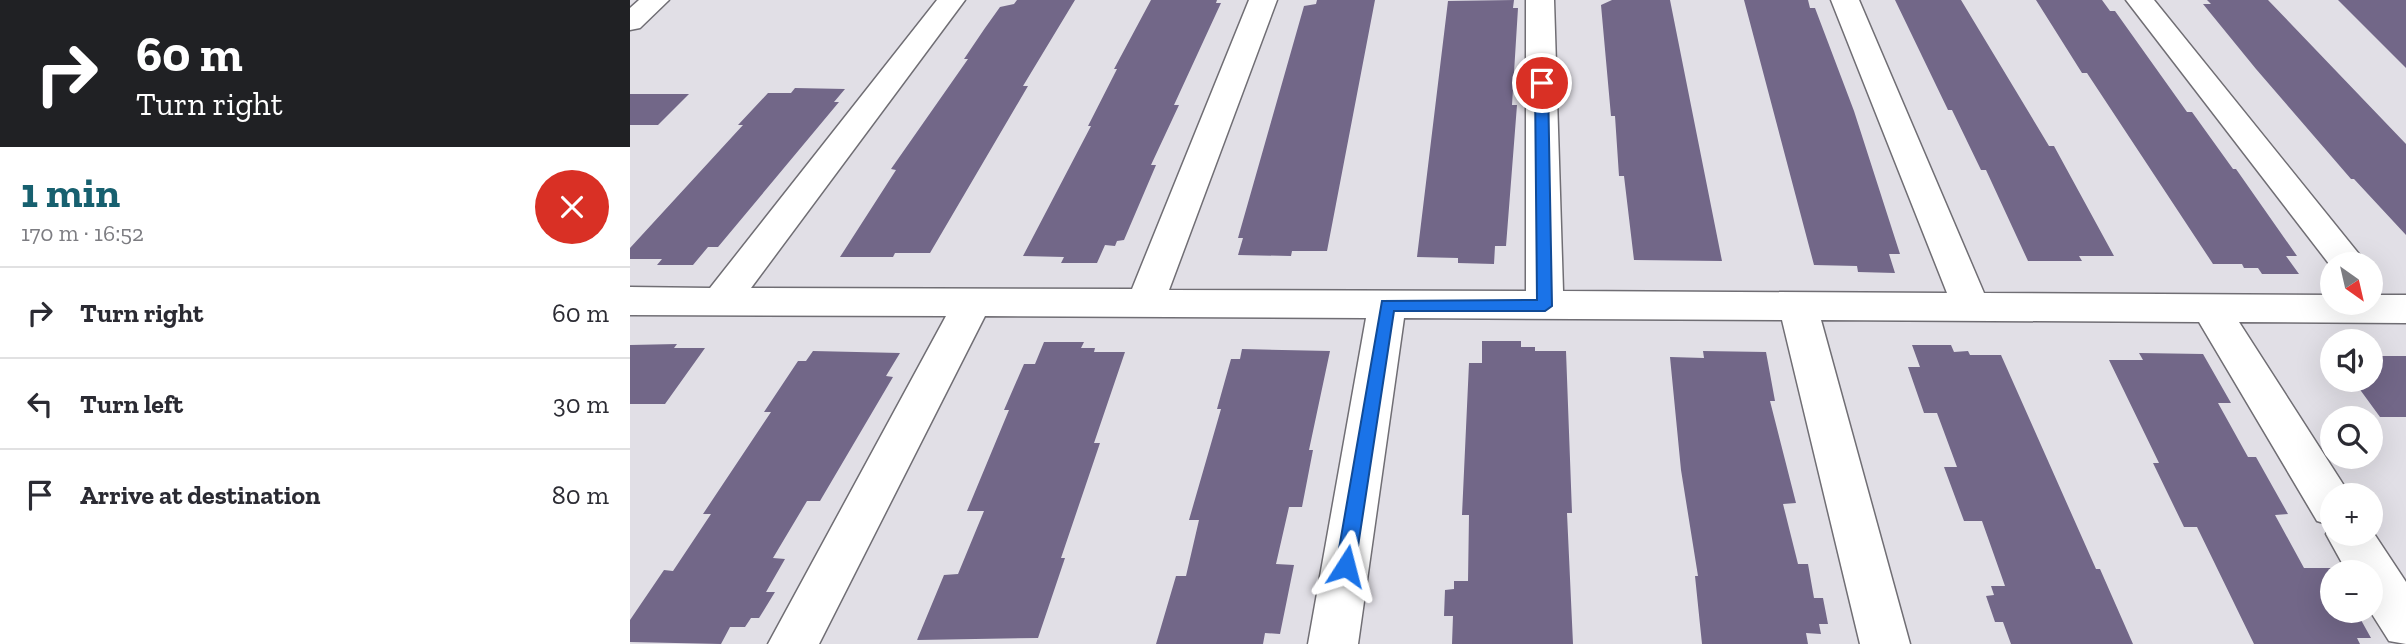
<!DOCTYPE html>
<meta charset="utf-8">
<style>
body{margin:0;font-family:"Zilla Slab",serif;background:#f7f7f7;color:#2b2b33;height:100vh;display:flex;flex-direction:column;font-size:26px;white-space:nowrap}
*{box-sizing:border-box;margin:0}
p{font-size:23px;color:#7c7c81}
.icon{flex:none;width:38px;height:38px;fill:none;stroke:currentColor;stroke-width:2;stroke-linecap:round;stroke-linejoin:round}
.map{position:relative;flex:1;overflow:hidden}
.side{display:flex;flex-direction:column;background:#fff;width:630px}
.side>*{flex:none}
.guide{background:#202124;color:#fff;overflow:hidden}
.needle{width:46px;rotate:146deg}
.fabs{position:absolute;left:1690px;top:252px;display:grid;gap:14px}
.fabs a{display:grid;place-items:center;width:63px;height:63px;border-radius:50%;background:#fff;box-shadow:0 7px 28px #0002;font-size:35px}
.pin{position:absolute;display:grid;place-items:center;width:60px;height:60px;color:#fff;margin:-30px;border:4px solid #fff;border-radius:50%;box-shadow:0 2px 7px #0007}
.me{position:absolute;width:77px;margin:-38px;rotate:9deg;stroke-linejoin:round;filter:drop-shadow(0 0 5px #0008)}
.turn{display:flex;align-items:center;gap:24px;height:147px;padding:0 21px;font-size:32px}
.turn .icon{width:91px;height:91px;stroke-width:2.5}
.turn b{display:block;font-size:49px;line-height:60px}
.round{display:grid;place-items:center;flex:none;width:74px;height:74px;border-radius:37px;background:#f7f7f7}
.head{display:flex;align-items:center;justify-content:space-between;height:119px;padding:0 21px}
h1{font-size:42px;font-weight:700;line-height:52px;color:#17606f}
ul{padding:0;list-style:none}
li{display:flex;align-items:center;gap:21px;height:91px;padding:0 21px;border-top:2px solid #e1e1e2}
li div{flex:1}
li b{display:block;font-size:26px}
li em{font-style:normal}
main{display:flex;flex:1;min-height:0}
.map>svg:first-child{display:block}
.building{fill:#726788}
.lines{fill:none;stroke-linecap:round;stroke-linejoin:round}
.minor-casing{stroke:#706e74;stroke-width:3}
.minor{fill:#fff;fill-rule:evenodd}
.route{fill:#1a73e8;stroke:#114b97;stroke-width:2}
</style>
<main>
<section class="side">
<div class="guide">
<div class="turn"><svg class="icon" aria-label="right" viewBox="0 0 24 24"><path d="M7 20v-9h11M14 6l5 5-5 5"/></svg><div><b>60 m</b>Turn right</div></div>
</div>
<div class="head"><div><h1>1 min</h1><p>170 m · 16:52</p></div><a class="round" style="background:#d93025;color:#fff"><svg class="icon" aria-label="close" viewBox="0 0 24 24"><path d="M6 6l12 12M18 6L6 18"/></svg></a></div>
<ul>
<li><svg class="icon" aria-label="right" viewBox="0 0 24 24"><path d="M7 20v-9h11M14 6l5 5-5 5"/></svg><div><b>Turn right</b></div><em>60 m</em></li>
<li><svg class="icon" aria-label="left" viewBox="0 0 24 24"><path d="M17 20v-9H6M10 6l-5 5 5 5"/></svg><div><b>Turn left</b></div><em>30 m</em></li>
<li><svg class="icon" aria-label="arrive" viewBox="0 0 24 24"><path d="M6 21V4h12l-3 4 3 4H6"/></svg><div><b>Arrive at destination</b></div><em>80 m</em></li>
</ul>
</section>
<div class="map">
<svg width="1776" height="644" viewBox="0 0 1776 644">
<rect width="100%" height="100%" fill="#e1dfe6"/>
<path class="building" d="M 387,0 L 445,0 L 393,86 L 398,86 L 300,253 L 265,253 L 263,257 L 210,257 L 266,170 L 261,169 L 338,59 L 334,59 L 355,28 L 370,7 L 384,4 Z
M 521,0 L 587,0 L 586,3 L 591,3 L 544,105 L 549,105 L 521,165 L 526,165 L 494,240 L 487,241 L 485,246 L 475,245 L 467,263 L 431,263 L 434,257 L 393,256 L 461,126 L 458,126 L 487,69 L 484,69 Z
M 687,0 L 745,0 L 697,251 L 662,251 L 661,256 L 608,255 L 613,238 L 608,238 L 674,6 L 686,4 Z
M 884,0 L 883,8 L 888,8 L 882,105 L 887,105 L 876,246 L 865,246 L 864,264 L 828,263 L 828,258 L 787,257 L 818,1 Z
M 982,0 L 1040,0 L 1092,261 L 1004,260 L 994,176 L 989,176 L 985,116 L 981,116 L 971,5 Z
M 1114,0 L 1178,0 L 1180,8 L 1185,8 L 1224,111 L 1270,254 L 1259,254 L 1265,273 L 1228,272 L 1227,266 L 1184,265 Z
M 1265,0 L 1331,0 L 1419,146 L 1424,146 L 1484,256 L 1449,256 L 1452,261 L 1398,261 L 1356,170 L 1351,170 L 1322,110 L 1318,110 Z
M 1406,0 L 1472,0 L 1480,11 L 1485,11 L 1557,112 L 1562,112 L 1603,169 L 1606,169 L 1667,256 L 1656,256 L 1669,274 L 1632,274 L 1628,268 L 1614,268 L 1612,264 L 1583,264 L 1457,73 L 1452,73 Z
M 1577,0 L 1638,0 L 1776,144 L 1776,235 L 1724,179 L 1721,179 L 1626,69 L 1573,4 L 1581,4 Z
M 1708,0 L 1776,0 L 1776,68 Z
M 165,88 L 215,89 L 204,102 L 209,102 L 88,247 L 78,247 L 63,265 L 27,265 L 32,259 L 0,259 L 0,248 L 113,125 L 108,125 L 138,93 L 161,93 Z
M 0,94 L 59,94 L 28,125 L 0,125 Z
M 852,341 L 891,341 L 891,347 L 905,347 L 905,351 L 936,351 L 942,513 L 937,513 L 943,644 L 822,644 L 823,616 L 814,616 L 815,590 L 824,589 L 824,581 L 838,581 L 839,515 L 832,515 L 839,363 L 852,363 Z
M 414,342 L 454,342 L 451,348 L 465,348 L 464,352 L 495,352 L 464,443 L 470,443 L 431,558 L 435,558 L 408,638 L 287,640 L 314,575 L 328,574 L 354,511 L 337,511 L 379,410 L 374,410 L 394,364 L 405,364 Z
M 47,344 L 44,348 L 75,348 L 35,404 L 0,404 L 0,345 Z
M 1282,345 L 1321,345 L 1324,352 L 1338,351 L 1340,355 L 1371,355 L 1466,569 L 1470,569 L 1503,644 L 1381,644 L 1373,622 L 1365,622 L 1356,596 L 1364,595 L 1361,586 L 1375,586 L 1352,521 L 1334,521 L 1314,467 L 1327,467 L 1307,413 L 1294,413 L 1278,367 L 1290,367 Z
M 612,349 L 700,351 L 679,450 L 683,450 L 672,507 L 659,507 L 646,564 L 664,565 L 650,634 L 635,633 L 633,644 L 526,644 L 546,576 L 556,576 L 569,520 L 559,520 L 591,409 L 587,409 L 601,359 L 610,359 Z
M 183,351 L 270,353 L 256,376 L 263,377 L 190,501 L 177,501 L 143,558 L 155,559 L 136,592 L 145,592 L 129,618 L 121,618 L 115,627 L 100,627 L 91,644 L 0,642 L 0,620 L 34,570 L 43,571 L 81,514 L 73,514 L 141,412 L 134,412 L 168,361 L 176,361 Z
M 1073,351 L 1136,352 L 1145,401 L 1140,401 L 1166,503 L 1153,504 L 1168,564 L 1178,564 L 1184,598 L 1193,598 L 1198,624 L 1189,624 L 1191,634 L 1176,633 L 1178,644 L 1072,644 L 1065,576 L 1068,576 L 1051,470 L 1040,357 L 1074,358 Z
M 1509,353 L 1573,354 L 1601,403 L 1588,403 L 1618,457 L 1626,457 L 1658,514 L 1645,515 L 1674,568 L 1701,568 L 1703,611 L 1726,611 L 1741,638 L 1727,638 L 1730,644 L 1624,644 L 1567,527 L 1554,527 L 1523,463 L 1529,463 L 1479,360 L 1513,360 Z
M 1741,356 L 1776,356 L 1776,417 L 1750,417 L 1723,380 L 1741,380 Z"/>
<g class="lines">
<g class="minor-casing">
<path id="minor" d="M 9,0 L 39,0 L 10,28 L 0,30 L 0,8 Z
M 307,0 L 335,0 L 121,288 L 502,289 L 619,0 L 647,0 L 539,290 L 896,291 L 896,0 L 924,0 L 933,291 L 1317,293 L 1201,0 L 1229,0 L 1354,293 L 1703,295 L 1703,303 L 1741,303 L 1741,295 L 1776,295 L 1776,323 L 1609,322 L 1720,495 L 1703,495 L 1703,534 L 1741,534 L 1741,529 L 1776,582 L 1776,644 L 1759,641 L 1740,611 L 1741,572 L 1717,572 L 1696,534 L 1700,525 L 1687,521 L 1569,322 L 1191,320 L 1280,644 L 1230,644 L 1152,320 L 774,318 L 728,644 L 678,644 L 736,318 L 355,316 L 189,644 L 138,644 L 316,316 L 0,315 L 0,287 L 80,288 Z
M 1496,0 L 1524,0 L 1737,264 L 1703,264 L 1703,269 Z"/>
</g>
<use href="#minor" class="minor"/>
</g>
<path class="route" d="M 912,80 L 918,83 L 922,306 L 915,311 L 764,311 L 725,566 L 722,572 L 716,575 L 709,572 L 706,566 L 752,301 L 907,300 L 905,83 Z"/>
</svg>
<div class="fabs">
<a><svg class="needle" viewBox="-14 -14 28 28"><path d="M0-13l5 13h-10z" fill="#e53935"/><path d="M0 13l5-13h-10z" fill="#7c7c81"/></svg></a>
<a><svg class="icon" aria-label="sound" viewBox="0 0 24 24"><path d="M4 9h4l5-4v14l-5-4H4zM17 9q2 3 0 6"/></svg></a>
<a><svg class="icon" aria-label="search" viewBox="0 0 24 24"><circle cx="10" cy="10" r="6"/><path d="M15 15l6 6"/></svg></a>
<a>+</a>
<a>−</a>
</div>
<div class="pin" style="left:912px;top:83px;background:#d93025"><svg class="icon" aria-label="arrive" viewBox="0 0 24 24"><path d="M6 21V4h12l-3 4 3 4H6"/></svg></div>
<svg class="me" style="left:716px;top:566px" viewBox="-20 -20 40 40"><path d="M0-17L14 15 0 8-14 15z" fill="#1a73e8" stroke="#fff" stroke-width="4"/></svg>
</div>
</main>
